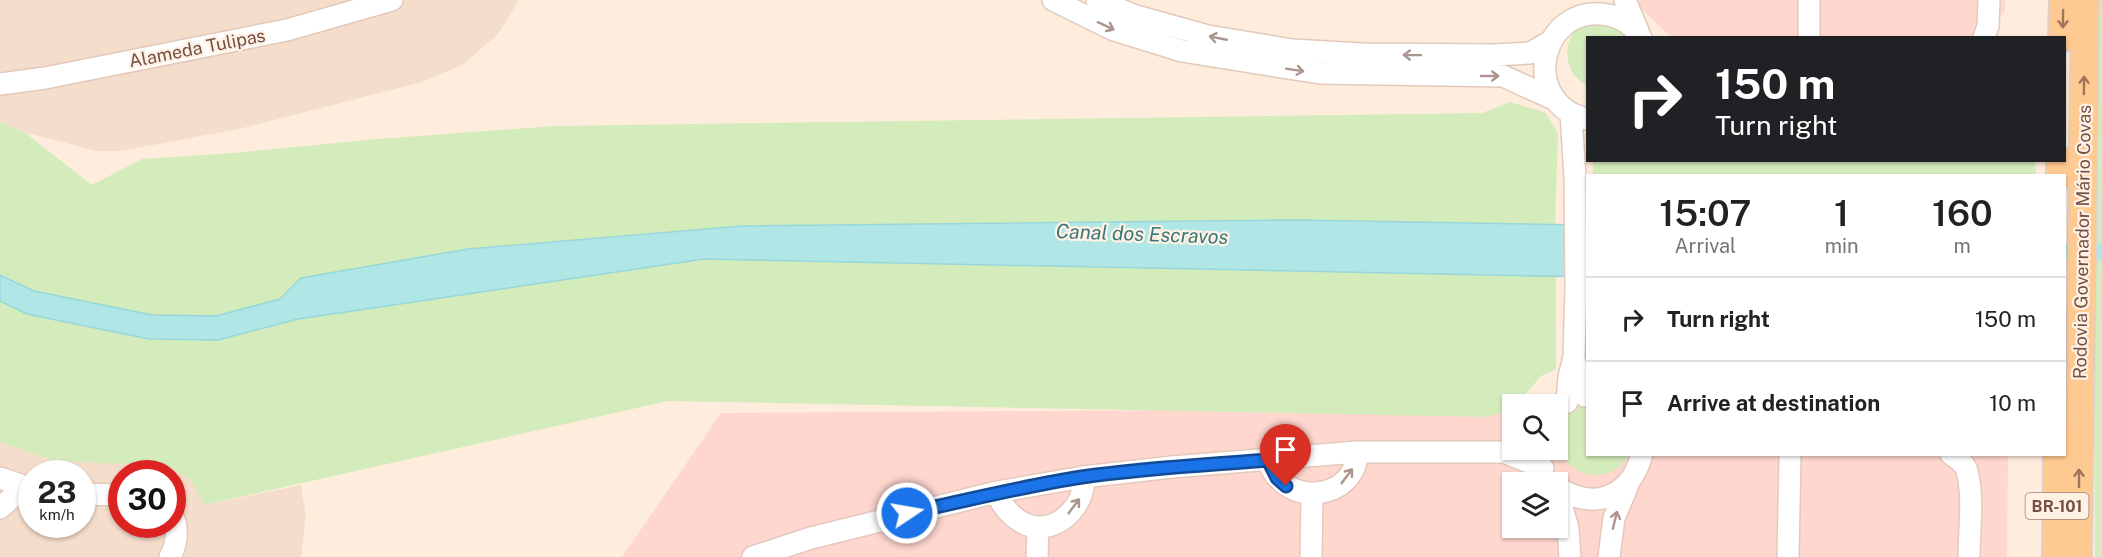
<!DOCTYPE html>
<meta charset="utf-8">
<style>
body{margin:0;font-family:"Public Sans",sans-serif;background:#f2f2f2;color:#222;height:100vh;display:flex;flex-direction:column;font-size:22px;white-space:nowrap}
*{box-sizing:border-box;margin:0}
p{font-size:20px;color:#767676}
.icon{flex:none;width:33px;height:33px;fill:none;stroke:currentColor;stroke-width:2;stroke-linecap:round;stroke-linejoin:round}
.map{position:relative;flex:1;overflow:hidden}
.sheet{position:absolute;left:1586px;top:174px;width:480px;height:282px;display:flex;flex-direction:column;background:#fff;border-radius:0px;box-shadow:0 2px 4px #0004}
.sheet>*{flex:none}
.hud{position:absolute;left:1586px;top:36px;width:480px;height:126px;border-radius:0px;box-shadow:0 2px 4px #0004;background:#202124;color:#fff;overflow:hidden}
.buttons{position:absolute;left:1502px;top:394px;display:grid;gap:12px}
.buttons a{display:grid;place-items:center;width:66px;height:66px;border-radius:0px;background:#fff;box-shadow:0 2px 4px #0004;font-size:30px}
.speed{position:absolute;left:18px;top:460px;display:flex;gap:12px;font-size:30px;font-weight:700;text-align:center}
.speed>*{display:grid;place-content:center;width:78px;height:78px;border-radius:50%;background:#fff;box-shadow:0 2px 4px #0004;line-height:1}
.speed small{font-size:15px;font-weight:400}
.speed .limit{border:9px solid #d22;background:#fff;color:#111}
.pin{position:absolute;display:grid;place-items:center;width:51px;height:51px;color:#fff;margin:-62px -26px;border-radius:50% 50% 50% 0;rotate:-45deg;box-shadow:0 0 6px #0007}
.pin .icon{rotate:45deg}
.me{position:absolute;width:66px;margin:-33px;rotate:78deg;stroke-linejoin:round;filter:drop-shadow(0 0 4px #0008)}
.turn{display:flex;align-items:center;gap:21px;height:126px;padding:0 30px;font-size:27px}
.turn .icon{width:78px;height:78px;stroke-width:2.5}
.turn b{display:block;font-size:42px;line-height:51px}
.eta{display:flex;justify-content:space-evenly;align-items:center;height:102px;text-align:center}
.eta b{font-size:36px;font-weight:600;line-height:42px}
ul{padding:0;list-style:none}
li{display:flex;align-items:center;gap:18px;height:84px;padding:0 30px;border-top:2px solid #e0e0e0}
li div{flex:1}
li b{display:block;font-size:22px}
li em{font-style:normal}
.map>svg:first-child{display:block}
.residential{fill:#f5ddcb;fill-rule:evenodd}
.commercial{fill:#ffd7cf;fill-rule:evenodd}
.green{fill:#d4ebbb}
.water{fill:#b1e6e7;stroke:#96d8da;stroke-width:1.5}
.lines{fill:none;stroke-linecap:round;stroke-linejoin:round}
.canal{stroke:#b1e6e7;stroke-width:16}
.minor-casing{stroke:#e3c9bc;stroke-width:24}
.major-casing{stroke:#dbd1ce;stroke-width:30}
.minor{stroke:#fff;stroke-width:21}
.major{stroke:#ffc992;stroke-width:27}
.oneway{stroke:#9e745b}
.oneway2{stroke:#ac958f}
.route-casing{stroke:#114b97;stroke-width:15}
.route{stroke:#1a73e8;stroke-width:10}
.labels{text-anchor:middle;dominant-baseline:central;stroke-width:4.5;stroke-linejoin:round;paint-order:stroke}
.shield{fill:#fff1e4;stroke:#9e8074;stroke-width:1.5}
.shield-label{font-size:16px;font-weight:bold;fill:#744f44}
.street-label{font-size:18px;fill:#744f44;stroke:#fff1e4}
.water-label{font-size:20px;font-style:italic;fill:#38787b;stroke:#fff1e4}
</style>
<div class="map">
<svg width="2102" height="557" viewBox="0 0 2102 557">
<rect width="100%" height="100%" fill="#feeddc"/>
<path class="residential" d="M 0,0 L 519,0 L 498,34 L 464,64 L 422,82 L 239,129 L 121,151 L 96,151 L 24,132 L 0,122 Z
M 0,442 L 54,461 L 154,465 L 170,468 L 191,480 L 204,505 L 301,485 L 306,516 L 301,557 L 0,557 ZM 32,474 L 82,474 L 82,525 L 32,525 ZM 122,474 L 172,474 L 172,525 L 122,525 Z"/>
<path class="commercial" d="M 1638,0 L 2005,0 L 2005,11 L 1984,37 L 1672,38 L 1638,5 Z
M 1512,408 L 1512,450 L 1557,450 L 1557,408 L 1587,409 L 1587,454 L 2008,454 L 2007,557 L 622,557 L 721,413 ZM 1512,483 L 1557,483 L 1557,528 L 1512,528 Z"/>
<path class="green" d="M 2098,0 L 2102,0 L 2102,557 L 2095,557 L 2094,335 Z
M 1606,16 L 1635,37 L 1587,38 L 1587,85 C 1583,83 1578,80 1575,76 C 1564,62 1565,39 1578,27 C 1585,21 1598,19 1606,16 Z
M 1510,102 L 1546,113 L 1558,133 L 1555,225 L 1296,220 L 742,226 L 468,249 L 301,278 L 280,299 L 216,316 L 152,315 L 33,291 L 0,275 L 0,122 L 24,132 L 92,185 L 142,159 L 234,153 L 377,139 L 555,126 L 1482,113 Z
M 1593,161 L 2035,160 L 2036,175 L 1593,176 Z
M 704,259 L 1556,276 L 1556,369 L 1541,376 L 1516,405 L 1512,405 L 1512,409 L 1489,417 L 668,401 L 204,505 L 191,480 L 170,468 L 154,465 L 54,461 L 0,442 L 0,301 L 27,314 L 149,339 L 218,340 L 298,319 Z
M 1587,403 L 1587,454 L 1629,455 C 1601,500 1539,462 1565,419 C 1570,411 1578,406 1587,403 Z"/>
<path class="water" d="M 1296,220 L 1587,225 L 1587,277 L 704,259 L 298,319 L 218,340 L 149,339 L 27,314 L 0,301 L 0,275 L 34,291 L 152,315 L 216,316 L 280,299 L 301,278 L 468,249 L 742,226 Z"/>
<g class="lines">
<path class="canal" d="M 2064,253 L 2102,251"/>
<g class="minor-casing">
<path id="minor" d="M 1053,0 L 1114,30 L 1182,51 L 1320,73 L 1503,76 L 1556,100
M 1097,0 L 1133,15 L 1208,36 L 1292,50 L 1362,54 L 1494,55 L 1530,53 L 1551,41
M 1625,0 L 1638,31
M 1809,38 L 1809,0
M 1984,38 L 1988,26 L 1989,0
M 0,84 L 45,78 L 287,30 L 392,0
M 1587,119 C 1518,103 1540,2 1608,15 C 1621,17 1634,26 1641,38
M 1575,362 L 1585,396
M 1567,402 L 1569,377 L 1574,357 L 1576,288 L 1575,178 L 1571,113
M 1951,454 C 1957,458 1965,464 1967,471 C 1974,498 1969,530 1969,557
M 1268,460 C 1284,510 1357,500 1357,452
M 0,478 L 32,489
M 1557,487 C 1594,512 1631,497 1642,454
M 1557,491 L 1568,528 L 1570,557
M 997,492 C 1002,509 1019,526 1038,527 C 1063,528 1087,501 1083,477
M 82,494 L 122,495
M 0,508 L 24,487
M 170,557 C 177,544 179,528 172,515
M 753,557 L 811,538 L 997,492 L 1083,477 L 1172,467 L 1357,452 L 1504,452 L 1543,468
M 1037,557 L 1038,527
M 1311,557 L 1312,495
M 1609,557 L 1614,518 L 1628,485
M 1788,557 L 1790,454"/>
</g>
<g class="major-casing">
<path id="major" d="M 2062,38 L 2063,0
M 2060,176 L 2060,160
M 2056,557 L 2057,454
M 2078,557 L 2085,0"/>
</g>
<use href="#minor" class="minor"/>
<use href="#major" class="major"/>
</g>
<defs><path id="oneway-shaft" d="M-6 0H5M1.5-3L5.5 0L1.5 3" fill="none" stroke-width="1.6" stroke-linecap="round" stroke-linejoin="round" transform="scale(1.5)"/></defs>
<g class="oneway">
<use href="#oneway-shaft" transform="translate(2063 19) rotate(91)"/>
<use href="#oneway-shaft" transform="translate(2084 85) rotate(-89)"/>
<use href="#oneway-shaft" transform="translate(2079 478) rotate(-90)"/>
</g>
<g class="oneway2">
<use href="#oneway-shaft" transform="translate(1106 26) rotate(25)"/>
<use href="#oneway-shaft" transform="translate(1218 38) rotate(-169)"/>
<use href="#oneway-shaft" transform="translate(1412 55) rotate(-179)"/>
<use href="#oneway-shaft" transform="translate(1295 70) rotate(9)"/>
<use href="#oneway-shaft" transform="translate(1490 76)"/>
<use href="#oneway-shaft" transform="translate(1347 476) rotate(-53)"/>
<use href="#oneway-shaft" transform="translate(1074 506) rotate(-53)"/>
<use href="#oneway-shaft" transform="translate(1615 520) rotate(-76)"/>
</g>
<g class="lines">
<g class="route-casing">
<path id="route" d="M 907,513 C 965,501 1023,486 1082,477 C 1144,468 1206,465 1268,460 L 1277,478 L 1286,486"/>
</g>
<use href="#route" class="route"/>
</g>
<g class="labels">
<rect class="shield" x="2025.5" y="493" width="63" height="26" rx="4.5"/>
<g class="shield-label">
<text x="2057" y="506">BR-101</text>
</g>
<g class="street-label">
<text transform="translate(197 48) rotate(-11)">Alameda Tulipas</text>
<text transform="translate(2082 242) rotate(-89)">Rodovia Governador Mário Covas</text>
</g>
<g class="water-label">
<text transform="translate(1142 234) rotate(2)">Canal dos Escravos</text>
</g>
</g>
</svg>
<div class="buttons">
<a><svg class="icon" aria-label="search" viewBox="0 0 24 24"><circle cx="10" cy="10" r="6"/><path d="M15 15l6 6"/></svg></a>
<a><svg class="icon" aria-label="layers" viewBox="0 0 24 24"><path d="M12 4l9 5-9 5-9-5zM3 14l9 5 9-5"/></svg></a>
</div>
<div class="speed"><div>23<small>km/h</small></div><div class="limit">30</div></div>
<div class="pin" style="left:1286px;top:486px;background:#d93025"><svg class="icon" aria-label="arrive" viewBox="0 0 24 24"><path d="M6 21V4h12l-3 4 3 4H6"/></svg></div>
<svg class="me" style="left:907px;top:513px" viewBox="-20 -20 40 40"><circle r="17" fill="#1a73e8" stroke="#fff" stroke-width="3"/><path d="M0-11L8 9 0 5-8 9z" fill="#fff"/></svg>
<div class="hud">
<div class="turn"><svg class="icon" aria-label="right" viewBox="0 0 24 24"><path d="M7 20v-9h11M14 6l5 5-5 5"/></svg><div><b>150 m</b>Turn right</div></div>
</div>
<section class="sheet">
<div class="eta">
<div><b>15:07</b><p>Arrival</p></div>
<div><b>1</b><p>min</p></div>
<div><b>160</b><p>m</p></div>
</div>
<ul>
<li><svg class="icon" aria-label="right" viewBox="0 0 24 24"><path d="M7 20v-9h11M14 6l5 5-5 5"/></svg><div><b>Turn right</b></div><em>150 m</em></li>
<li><svg class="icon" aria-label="arrive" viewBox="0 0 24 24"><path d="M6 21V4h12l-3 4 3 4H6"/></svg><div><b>Arrive at destination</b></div><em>10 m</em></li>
</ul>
</section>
</div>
